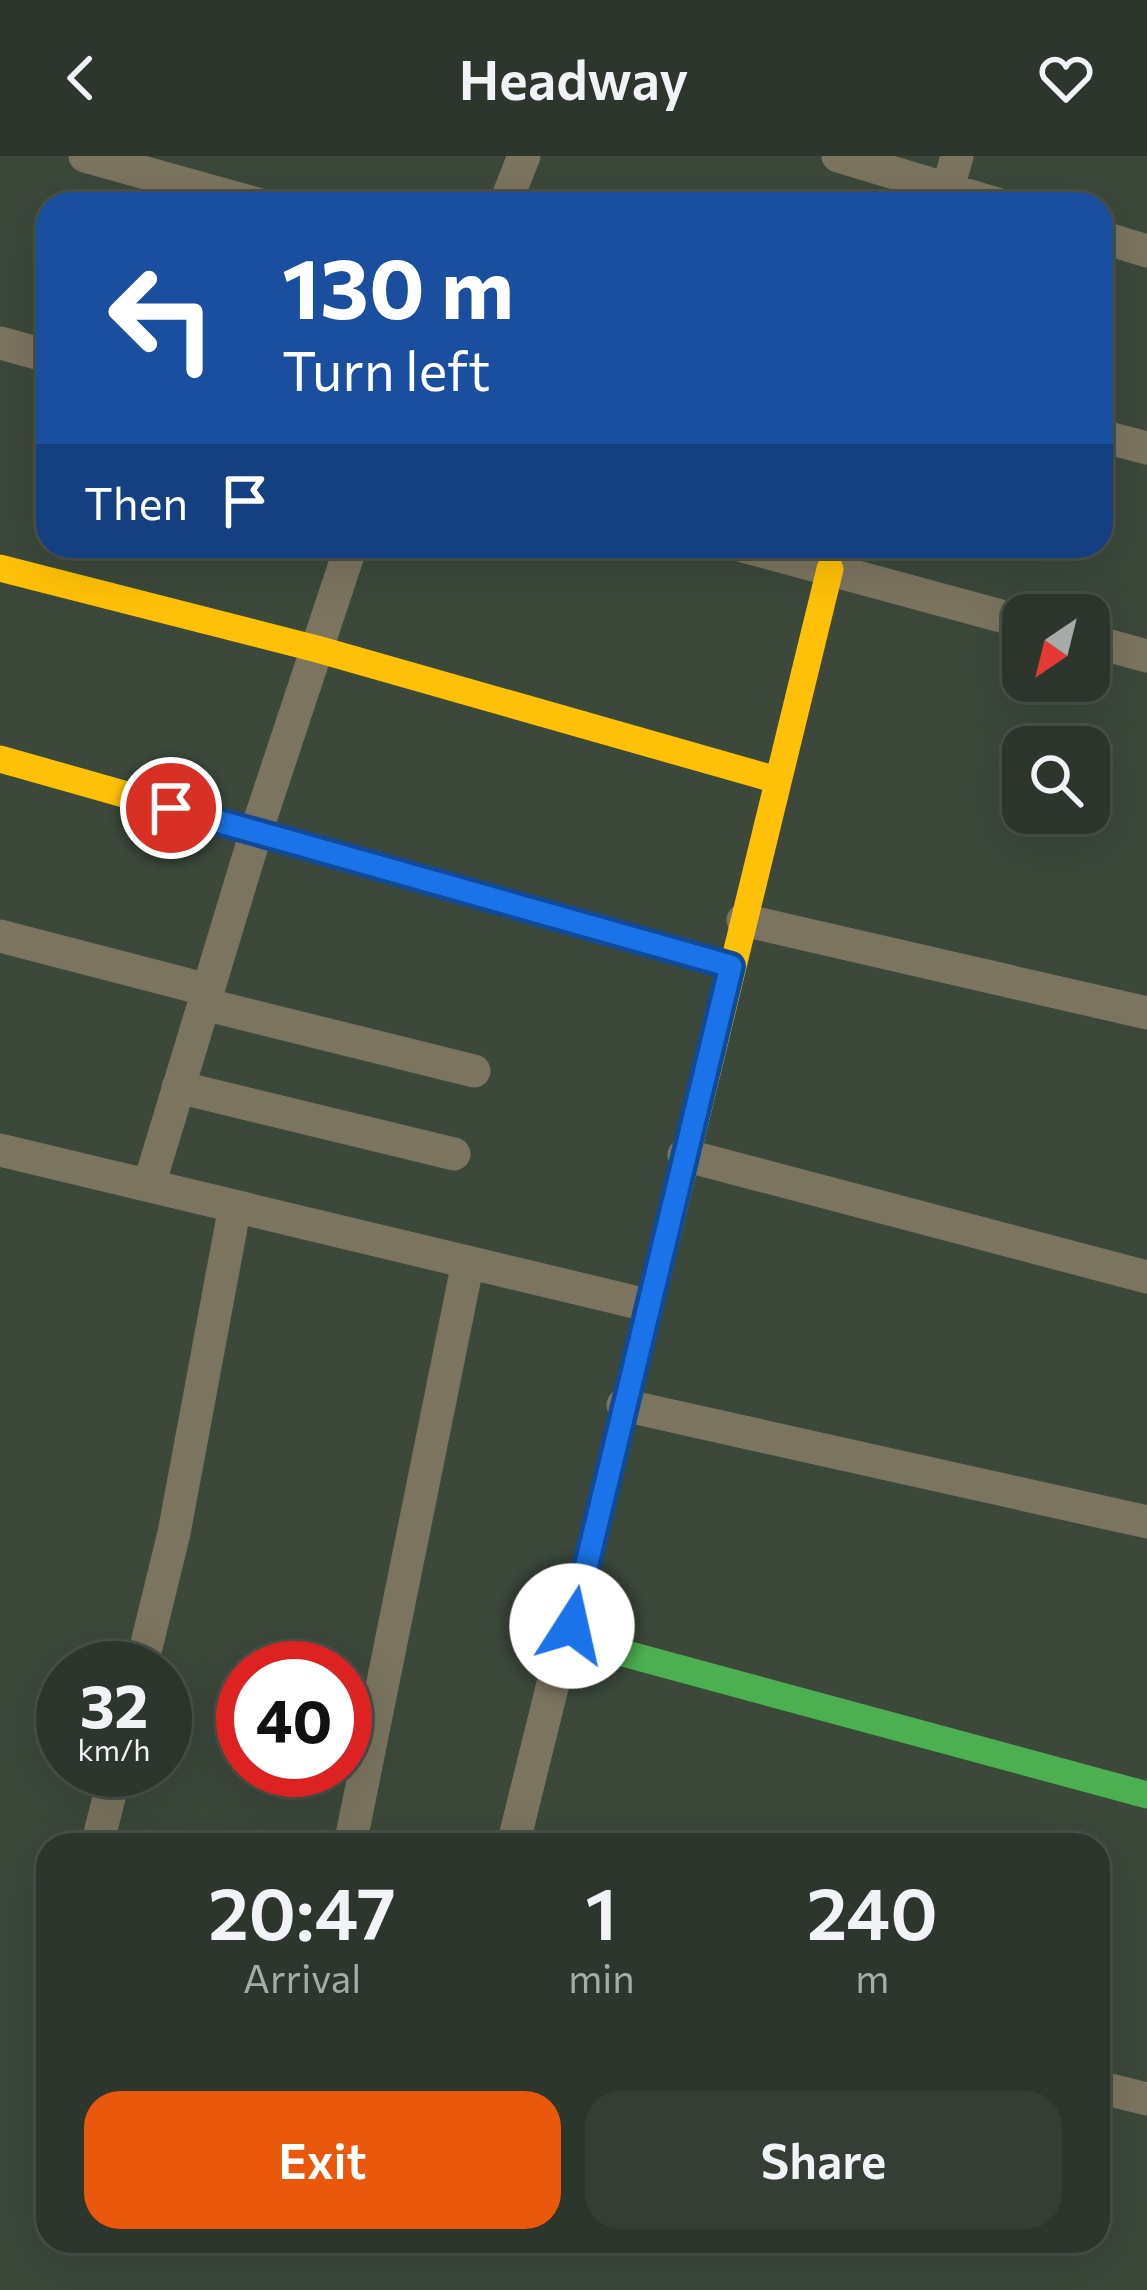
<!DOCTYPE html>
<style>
body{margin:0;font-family:Commissioner,sans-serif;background:#343e34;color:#f1f3f6;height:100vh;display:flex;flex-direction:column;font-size:45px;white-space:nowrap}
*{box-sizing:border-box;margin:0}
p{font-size:39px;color:#a6aba9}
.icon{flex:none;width:66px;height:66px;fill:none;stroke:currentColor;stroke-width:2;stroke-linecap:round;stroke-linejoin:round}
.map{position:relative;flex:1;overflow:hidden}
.details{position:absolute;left:36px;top:1677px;width:1074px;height:420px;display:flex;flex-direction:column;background:#2c362c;border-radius:36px;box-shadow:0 12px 48px #0002,0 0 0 3px #485048}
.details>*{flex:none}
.banner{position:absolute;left:36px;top:36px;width:1077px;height:366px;border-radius:36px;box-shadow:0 12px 48px #0002,0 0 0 3px #485048;background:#1a4fa0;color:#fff;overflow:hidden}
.needle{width:78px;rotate:215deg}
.buttons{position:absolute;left:1002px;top:438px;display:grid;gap:24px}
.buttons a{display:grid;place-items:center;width:108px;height:108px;border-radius:24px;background:#2c362c;box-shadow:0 12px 48px #0002,0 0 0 3px #485048;font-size:60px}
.speed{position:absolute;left:36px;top:1485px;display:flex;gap:24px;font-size:60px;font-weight:700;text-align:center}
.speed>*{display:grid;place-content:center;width:156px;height:156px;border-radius:50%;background:#2c362c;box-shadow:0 12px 48px #0002,0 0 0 3px #485048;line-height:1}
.speed small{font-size:30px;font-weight:400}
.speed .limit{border:18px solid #d22;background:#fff;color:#111}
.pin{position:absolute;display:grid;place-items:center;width:102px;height:102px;color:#fff;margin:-51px;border:6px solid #fff;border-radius:50%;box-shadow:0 3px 12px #0007}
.me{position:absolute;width:132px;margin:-66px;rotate:10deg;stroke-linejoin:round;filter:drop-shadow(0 0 9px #0008)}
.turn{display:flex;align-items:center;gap:42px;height:252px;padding:0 48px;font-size:54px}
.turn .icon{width:156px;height:156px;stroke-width:2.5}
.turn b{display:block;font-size:84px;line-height:102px}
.then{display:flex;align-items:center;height:114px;padding:0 48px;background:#0003;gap:24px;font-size:45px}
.eta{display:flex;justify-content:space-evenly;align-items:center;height:204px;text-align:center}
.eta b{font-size:72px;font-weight:600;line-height:84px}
.button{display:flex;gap:24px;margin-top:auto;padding:24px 48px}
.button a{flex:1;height:138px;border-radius:36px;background:#ea580c;color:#fff;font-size:48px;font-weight:600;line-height:138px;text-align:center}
.button a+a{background:#343e34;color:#f1f3f6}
header{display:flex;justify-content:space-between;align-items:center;height:156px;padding:0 48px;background:#2c362c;font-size:54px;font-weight:600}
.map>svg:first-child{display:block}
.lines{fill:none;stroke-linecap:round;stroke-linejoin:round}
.street{stroke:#7b745f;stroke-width:33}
.fast{stroke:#4caf50;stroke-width:27}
.slow{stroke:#ffc107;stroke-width:27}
.route-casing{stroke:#114b97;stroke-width:30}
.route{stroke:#1a73e8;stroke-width:21}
</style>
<header><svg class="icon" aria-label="back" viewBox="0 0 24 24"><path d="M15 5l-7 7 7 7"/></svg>Headway<svg class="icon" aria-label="heart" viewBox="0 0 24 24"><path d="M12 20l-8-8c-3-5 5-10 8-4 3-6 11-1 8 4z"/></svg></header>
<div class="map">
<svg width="1147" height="2134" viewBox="0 0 1147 2134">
<rect width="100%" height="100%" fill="#3b483a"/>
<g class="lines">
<path class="street" d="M 85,0 L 257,48
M 838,0 L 997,48
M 948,33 L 957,0
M 505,48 L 524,0
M 1101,81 L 1147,95
M 0,187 L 48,200
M 1101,280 L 1147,292
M 743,390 L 1023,466
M 1089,484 L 1147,500
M 743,764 L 1147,857
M 0,780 L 208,834
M 204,848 L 474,915
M 178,931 L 454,998
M 0,994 L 647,1149
M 684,999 L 1147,1121
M 149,1029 L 256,676 L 351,390
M 623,1249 L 1147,1366
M 141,1512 L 174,1377 L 235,1050
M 97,1689 L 116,1614
M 350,1689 L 468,1106
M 513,1689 L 570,1459
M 1098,1931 L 1147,1943"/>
<path class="fast" d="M 612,1306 L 572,1470 L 586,1487 L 1147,1639"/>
<path class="slow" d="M 0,412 L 317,493 L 777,624
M 0,603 L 731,810
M 612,1306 L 830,413"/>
</g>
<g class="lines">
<g class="route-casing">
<path id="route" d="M 171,652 L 731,810 L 572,1470"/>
</g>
<use href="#route" class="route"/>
</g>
</svg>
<div class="buttons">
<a><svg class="needle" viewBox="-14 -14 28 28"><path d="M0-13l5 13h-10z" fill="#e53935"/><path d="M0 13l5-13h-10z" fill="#a6aba9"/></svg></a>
<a><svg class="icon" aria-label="search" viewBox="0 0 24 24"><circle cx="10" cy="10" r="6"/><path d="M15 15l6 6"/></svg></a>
</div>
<div class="speed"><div>32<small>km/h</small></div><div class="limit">40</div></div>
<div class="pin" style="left:171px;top:652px;background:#d93025"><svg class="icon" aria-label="arrive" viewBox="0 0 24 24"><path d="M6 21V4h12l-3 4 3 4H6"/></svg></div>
<svg class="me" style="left:572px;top:1470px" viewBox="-20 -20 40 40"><circle r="19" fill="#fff"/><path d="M0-13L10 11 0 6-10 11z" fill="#1a73e8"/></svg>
<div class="banner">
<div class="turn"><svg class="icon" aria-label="left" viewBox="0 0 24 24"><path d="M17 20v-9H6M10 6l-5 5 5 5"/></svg><div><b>130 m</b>Turn left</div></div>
<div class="then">Then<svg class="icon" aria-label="arrive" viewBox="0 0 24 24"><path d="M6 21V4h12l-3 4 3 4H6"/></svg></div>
</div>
<section class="details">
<div class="eta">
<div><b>20:47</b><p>Arrival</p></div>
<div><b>1</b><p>min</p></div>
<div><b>240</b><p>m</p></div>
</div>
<div class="button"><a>Exit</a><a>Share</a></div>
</section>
</div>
